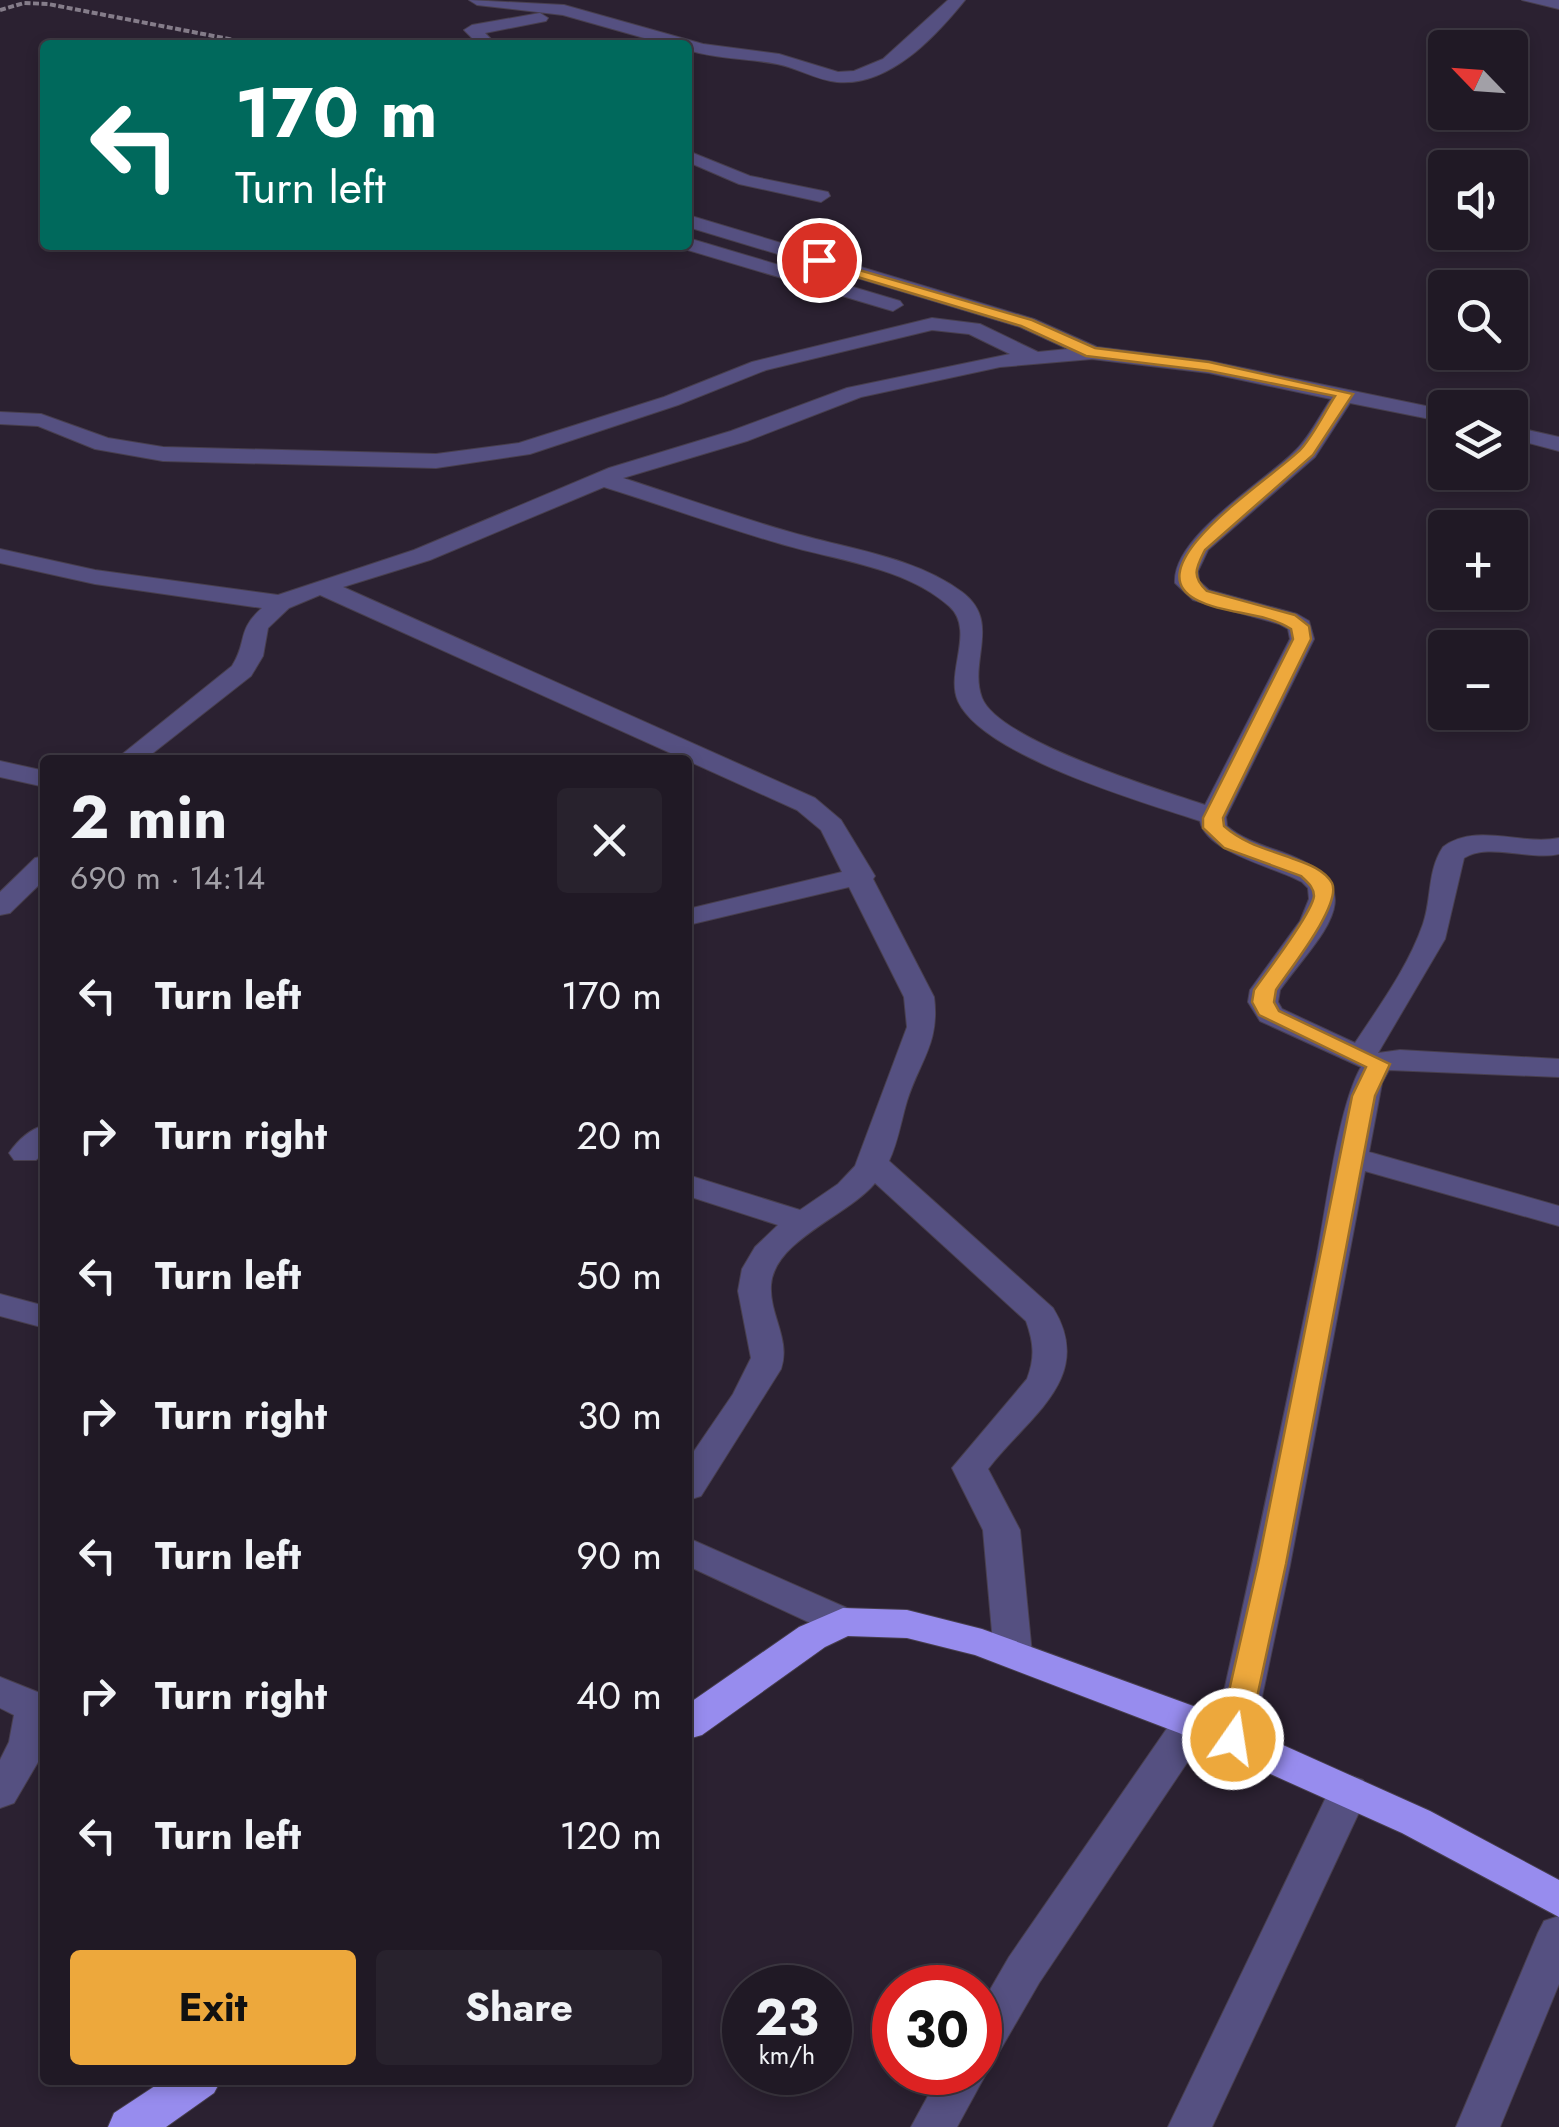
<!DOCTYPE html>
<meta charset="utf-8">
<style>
body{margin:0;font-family:Jost,sans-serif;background:#28222d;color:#f1f3f6;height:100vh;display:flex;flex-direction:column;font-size:38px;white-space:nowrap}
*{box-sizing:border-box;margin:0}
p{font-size:32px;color:#a2a0a7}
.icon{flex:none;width:55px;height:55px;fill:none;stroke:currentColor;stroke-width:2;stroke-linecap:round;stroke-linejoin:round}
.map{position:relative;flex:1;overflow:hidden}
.panel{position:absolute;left:40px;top:755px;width:652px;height:1330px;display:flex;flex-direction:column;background:#201925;border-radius:10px;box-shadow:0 5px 15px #0003,0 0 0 2px #3d3842}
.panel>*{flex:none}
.banner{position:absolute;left:40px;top:40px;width:652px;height:210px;border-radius:10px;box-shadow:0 5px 15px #0003,0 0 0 2px #3d3842;background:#00695c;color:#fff;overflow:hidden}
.needle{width:65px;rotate:295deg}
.buttons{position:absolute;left:1428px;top:30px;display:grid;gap:20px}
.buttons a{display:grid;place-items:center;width:100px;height:100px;border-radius:10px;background:#201925;box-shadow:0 5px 15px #0003,0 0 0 2px #3d3842;font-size:50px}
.speed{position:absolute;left:722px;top:1965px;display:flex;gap:20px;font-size:50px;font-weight:700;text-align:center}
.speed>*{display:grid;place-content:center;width:130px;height:130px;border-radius:50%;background:#201925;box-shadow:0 5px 15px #0003,0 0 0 2px #3d3842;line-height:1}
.speed small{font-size:25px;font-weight:400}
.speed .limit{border:15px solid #d22;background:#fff;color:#111}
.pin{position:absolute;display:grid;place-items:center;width:85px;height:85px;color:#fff;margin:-42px;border:5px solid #fff;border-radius:50%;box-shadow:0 2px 10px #0007}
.me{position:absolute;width:110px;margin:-55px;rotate:13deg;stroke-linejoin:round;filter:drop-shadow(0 0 8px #0008)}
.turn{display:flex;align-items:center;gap:35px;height:210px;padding:0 30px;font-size:45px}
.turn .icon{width:130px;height:130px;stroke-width:2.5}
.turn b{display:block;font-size:70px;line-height:85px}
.round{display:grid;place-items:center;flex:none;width:105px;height:105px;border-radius:10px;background:#28222d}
.head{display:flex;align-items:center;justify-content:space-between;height:170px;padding:0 30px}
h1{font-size:60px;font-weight:700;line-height:75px}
.button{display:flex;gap:20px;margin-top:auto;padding:20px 30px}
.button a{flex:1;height:115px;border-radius:10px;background:#eda83c;color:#111;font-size:40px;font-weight:700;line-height:115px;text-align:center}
.button a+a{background:#28222d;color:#f1f3f6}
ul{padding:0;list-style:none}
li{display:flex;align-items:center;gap:30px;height:140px;padding:0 30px}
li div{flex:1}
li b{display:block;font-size:38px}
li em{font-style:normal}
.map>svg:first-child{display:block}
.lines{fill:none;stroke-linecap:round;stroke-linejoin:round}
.minor-casing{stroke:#483f4e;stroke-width:2}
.highway-casing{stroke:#483f4e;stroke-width:2}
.path{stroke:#857d8a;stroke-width:4;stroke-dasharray:6 2.5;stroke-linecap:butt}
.minor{fill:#555081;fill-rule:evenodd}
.highway{fill:#978cee;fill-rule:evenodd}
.route{fill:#eda83c;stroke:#9a6d27;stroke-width:2.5}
</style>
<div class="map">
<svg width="1559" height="2127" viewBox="0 0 1559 2127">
<rect width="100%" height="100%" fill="#2b2131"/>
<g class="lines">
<g class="minor-casing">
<path id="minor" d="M 469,0 L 564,5 L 703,44 L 779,54 L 838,72 L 854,71 L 883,59 L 948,0 L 965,0 C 935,37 889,87 837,82 C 816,80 798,68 777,64 C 751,59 725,59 699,53 L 688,50 L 688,45 L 669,45 L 563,15 L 477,5 Z
M 1522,0 L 1559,0 L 1559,9 Z
M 540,13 L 548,18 L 546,21 L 485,33 L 497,45 L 479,45 L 464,30 L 472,25 Z
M 688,151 L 750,176 L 828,192 L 830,196 L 821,202 L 739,184 L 688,162 Z
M 688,215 L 1034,319 L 1097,347 L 1209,361 L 1445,410 L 1445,422 L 1350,403 L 1315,457 L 1208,550 L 1198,571 L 1199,581 L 1209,590 L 1297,614 L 1309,621 L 1314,639 L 1226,817 L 1227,826 C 1243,840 1265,846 1284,853 C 1379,888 1319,935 1280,990 L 1278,1002 L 1282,1009 L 1355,1043 C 1380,1005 1408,967 1423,924 C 1432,898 1427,871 1443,847 C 1476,822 1522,846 1559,838 L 1559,854 C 1530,861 1488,842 1464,858 L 1445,939 L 1378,1053 L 1400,1050 L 1559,1059 L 1559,1077 L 1389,1070 L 1382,1083 L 1369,1152 L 1559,1206 L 1559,1226 L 1365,1171 L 1290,1565 L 1253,1739 L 1247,1750 L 1233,1754 L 1219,1750 L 1213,1739 C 1250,1580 1283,1420 1316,1260 C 1326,1210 1338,1107 1361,1067 L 1260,1021 L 1248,1002 L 1250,990 L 1300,921 L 1309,899 L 1308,888 L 1302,882 C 1276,867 1206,853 1200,821 C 1143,802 983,756 958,701 C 945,672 976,630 949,606 C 904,566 833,560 778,543 C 719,526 662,505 604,487 L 430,560 L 343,587 L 815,798 L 841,820 L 875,876 L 873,879 L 934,997 C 940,1043 920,1060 907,1101 C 901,1121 898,1142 889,1161 L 1053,1308 C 1097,1379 1025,1419 988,1469 L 1020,1530 L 1032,1654 L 1026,1664 L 1013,1668 L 1000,1664 L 994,1654 L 983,1530 L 952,1468 L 1027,1379 C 1035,1358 1034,1343 1026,1321 L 875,1183 C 848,1216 774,1240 771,1285 C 769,1315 791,1339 781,1369 L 701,1496 L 688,1500 L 688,1460 L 733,1394 L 751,1358 L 738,1291 L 742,1269 L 755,1247 L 778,1225 L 688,1196 L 688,1175 L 800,1210 L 838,1184 L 855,1166 L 907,1027 L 904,997 L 849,887 L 688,925 L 688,909 L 842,872 L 821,830 L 797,810 L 320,595 L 289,608 L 268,628 L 263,656 L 251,676 L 144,760 L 115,760 L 232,666 C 248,641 236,631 262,608 L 95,584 L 0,563 L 0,549 L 95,570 L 278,595 L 414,550 L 609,468 L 731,431 L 847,388 L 1010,354 L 969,334 L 932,330 L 766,370 L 678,405 L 530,454 L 436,468 L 163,461 L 95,449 L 38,426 L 0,424 L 0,412 L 41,414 L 108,438 L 163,447 L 436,454 L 519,443 L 664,397 L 752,362 L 932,318 L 980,324 L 1038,352 L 1068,349 L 1020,327 L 688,227 ZM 1092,359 L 1209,373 L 1331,399 C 1320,415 1310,436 1296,450 C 1265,482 1172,536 1175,583 L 1193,600 L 1279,624 L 1288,629 L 1290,639 L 1205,805 C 1161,790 999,741 982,698 C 968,661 1002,622 962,592 C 913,556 847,549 790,532 C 734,516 679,496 623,478 L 747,441 L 861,397 L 1000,367 Z
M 688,238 L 900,301 L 903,305 L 893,311 L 886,309 L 681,248 L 679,245 L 688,245 Z
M 1510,426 L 1559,437 L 1559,451 L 1510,438 Z
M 0,761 L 45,771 L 45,787 L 0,777 Z
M 45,856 L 45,879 L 10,913 L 0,915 L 0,892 L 35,858 Z
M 45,1125 L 45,1152 L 36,1160 L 14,1160 L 9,1153 C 18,1140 30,1129 45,1125 Z
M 0,1294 L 45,1306 L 45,1328 L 0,1316 Z
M 688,1538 L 856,1612 L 862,1622 L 856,1632 L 843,1636 L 830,1632 L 688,1566 Z
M 0,1677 L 45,1695 L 45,1750 L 14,1803 L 0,1808 L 0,1760 L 9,1742 L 14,1715 L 0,1708 Z
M 1193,1707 L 1207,1711 L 1212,1722 L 1207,1733 L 1039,1983 L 995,2059 L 983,2064 L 987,2072 L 957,2127 L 911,2127 L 941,2072 L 980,2072 L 980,2007 L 1009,1957 L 1179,1711 Z
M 1349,1775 L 1363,1780 L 1369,1791 L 1212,2127 L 1168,2127 L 1329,1791 L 1335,1780 Z
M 1559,1916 L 1559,1984 L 1500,2127 L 1456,2127 L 1538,1933 L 1544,1921 Z"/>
</g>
<g class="highway-casing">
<path id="highway" d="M 843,1608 L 907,1610 L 982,1629 L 1207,1711 L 1430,1811 L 1559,1880 L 1559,1917 L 1402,1833 L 1179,1733 L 975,1655 L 907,1638 L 848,1636 L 825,1647 L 702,1735 L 688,1739 L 688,1704 L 799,1627 Z
M 164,2080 L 221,2080 L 214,2093 L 166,2127 L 108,2127 L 114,2113 Z"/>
</g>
<path class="path" d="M 0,10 L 24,3 L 48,4 L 260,45"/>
<use href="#minor" class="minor"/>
<use href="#highway" class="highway"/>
</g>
<path class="route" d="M 814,257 L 1032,320 L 1095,348 L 1209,362 L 1353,394 L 1313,455 L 1205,550 C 1196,568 1191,576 1207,591 L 1295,615 L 1309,626 L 1311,639 L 1223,818 L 1224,826 C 1242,842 1263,848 1286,856 C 1301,862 1323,867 1332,883 C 1342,905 1289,970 1276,990 L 1274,1002 L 1279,1011 L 1390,1064 L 1375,1096 L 1286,1564 L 1248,1739 L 1244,1747 L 1233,1750 L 1223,1747 L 1218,1739 L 1258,1564 L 1352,1096 L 1366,1067 L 1259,1015 L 1252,1002 L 1254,990 C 1266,973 1312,913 1314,896 C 1314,887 1307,882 1301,876 L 1224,848 L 1203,828 L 1203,818 L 1293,639 L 1291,629 C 1263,611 1224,615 1195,599 C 1132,565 1278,474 1301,449 C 1314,434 1324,413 1335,396 L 1209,371 L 1086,356 L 1021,326 L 814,264 Z"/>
</svg>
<div class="buttons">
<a><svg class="needle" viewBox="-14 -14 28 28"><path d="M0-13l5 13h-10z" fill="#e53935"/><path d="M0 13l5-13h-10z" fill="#a2a0a7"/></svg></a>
<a><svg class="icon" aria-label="sound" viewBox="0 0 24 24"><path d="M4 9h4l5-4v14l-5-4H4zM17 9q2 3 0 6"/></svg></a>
<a><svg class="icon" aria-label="search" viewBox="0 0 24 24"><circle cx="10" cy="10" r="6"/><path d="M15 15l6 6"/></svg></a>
<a><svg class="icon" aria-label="layers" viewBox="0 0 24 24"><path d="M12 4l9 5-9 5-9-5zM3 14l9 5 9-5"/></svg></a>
<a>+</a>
<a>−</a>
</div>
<div class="speed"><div>23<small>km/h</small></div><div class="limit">30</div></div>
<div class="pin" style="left:819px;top:260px;background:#d93025"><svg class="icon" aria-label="arrive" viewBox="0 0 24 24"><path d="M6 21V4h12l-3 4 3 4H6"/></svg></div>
<svg class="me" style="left:1233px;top:1739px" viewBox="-20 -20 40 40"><circle r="17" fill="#eda83c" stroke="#fff" stroke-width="3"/><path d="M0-11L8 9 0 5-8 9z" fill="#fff"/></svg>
<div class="banner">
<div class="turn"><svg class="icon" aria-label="left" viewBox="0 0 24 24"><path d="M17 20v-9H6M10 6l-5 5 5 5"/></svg><div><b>170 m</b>Turn left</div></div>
</div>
<section class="panel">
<div class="head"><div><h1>2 min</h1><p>690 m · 14:14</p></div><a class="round"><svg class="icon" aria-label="close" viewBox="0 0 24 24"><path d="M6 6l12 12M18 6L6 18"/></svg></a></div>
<ul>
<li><svg class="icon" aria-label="left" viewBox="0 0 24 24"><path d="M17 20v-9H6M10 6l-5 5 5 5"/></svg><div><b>Turn left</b></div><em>170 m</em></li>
<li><svg class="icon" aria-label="right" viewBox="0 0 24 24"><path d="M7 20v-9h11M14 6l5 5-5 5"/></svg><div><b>Turn right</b></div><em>20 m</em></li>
<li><svg class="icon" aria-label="left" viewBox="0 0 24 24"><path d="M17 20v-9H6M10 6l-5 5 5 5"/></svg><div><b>Turn left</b></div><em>50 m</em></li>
<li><svg class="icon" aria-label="right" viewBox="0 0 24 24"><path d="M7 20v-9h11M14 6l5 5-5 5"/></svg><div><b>Turn right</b></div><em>30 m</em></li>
<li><svg class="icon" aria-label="left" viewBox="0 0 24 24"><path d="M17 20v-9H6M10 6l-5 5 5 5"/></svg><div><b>Turn left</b></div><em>90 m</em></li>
<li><svg class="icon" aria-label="right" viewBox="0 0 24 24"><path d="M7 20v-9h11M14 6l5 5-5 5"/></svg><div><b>Turn right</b></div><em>40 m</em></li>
<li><svg class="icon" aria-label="left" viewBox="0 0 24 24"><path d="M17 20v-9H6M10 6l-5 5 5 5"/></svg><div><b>Turn left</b></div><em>120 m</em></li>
</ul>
<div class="button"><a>Exit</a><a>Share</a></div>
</section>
</div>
